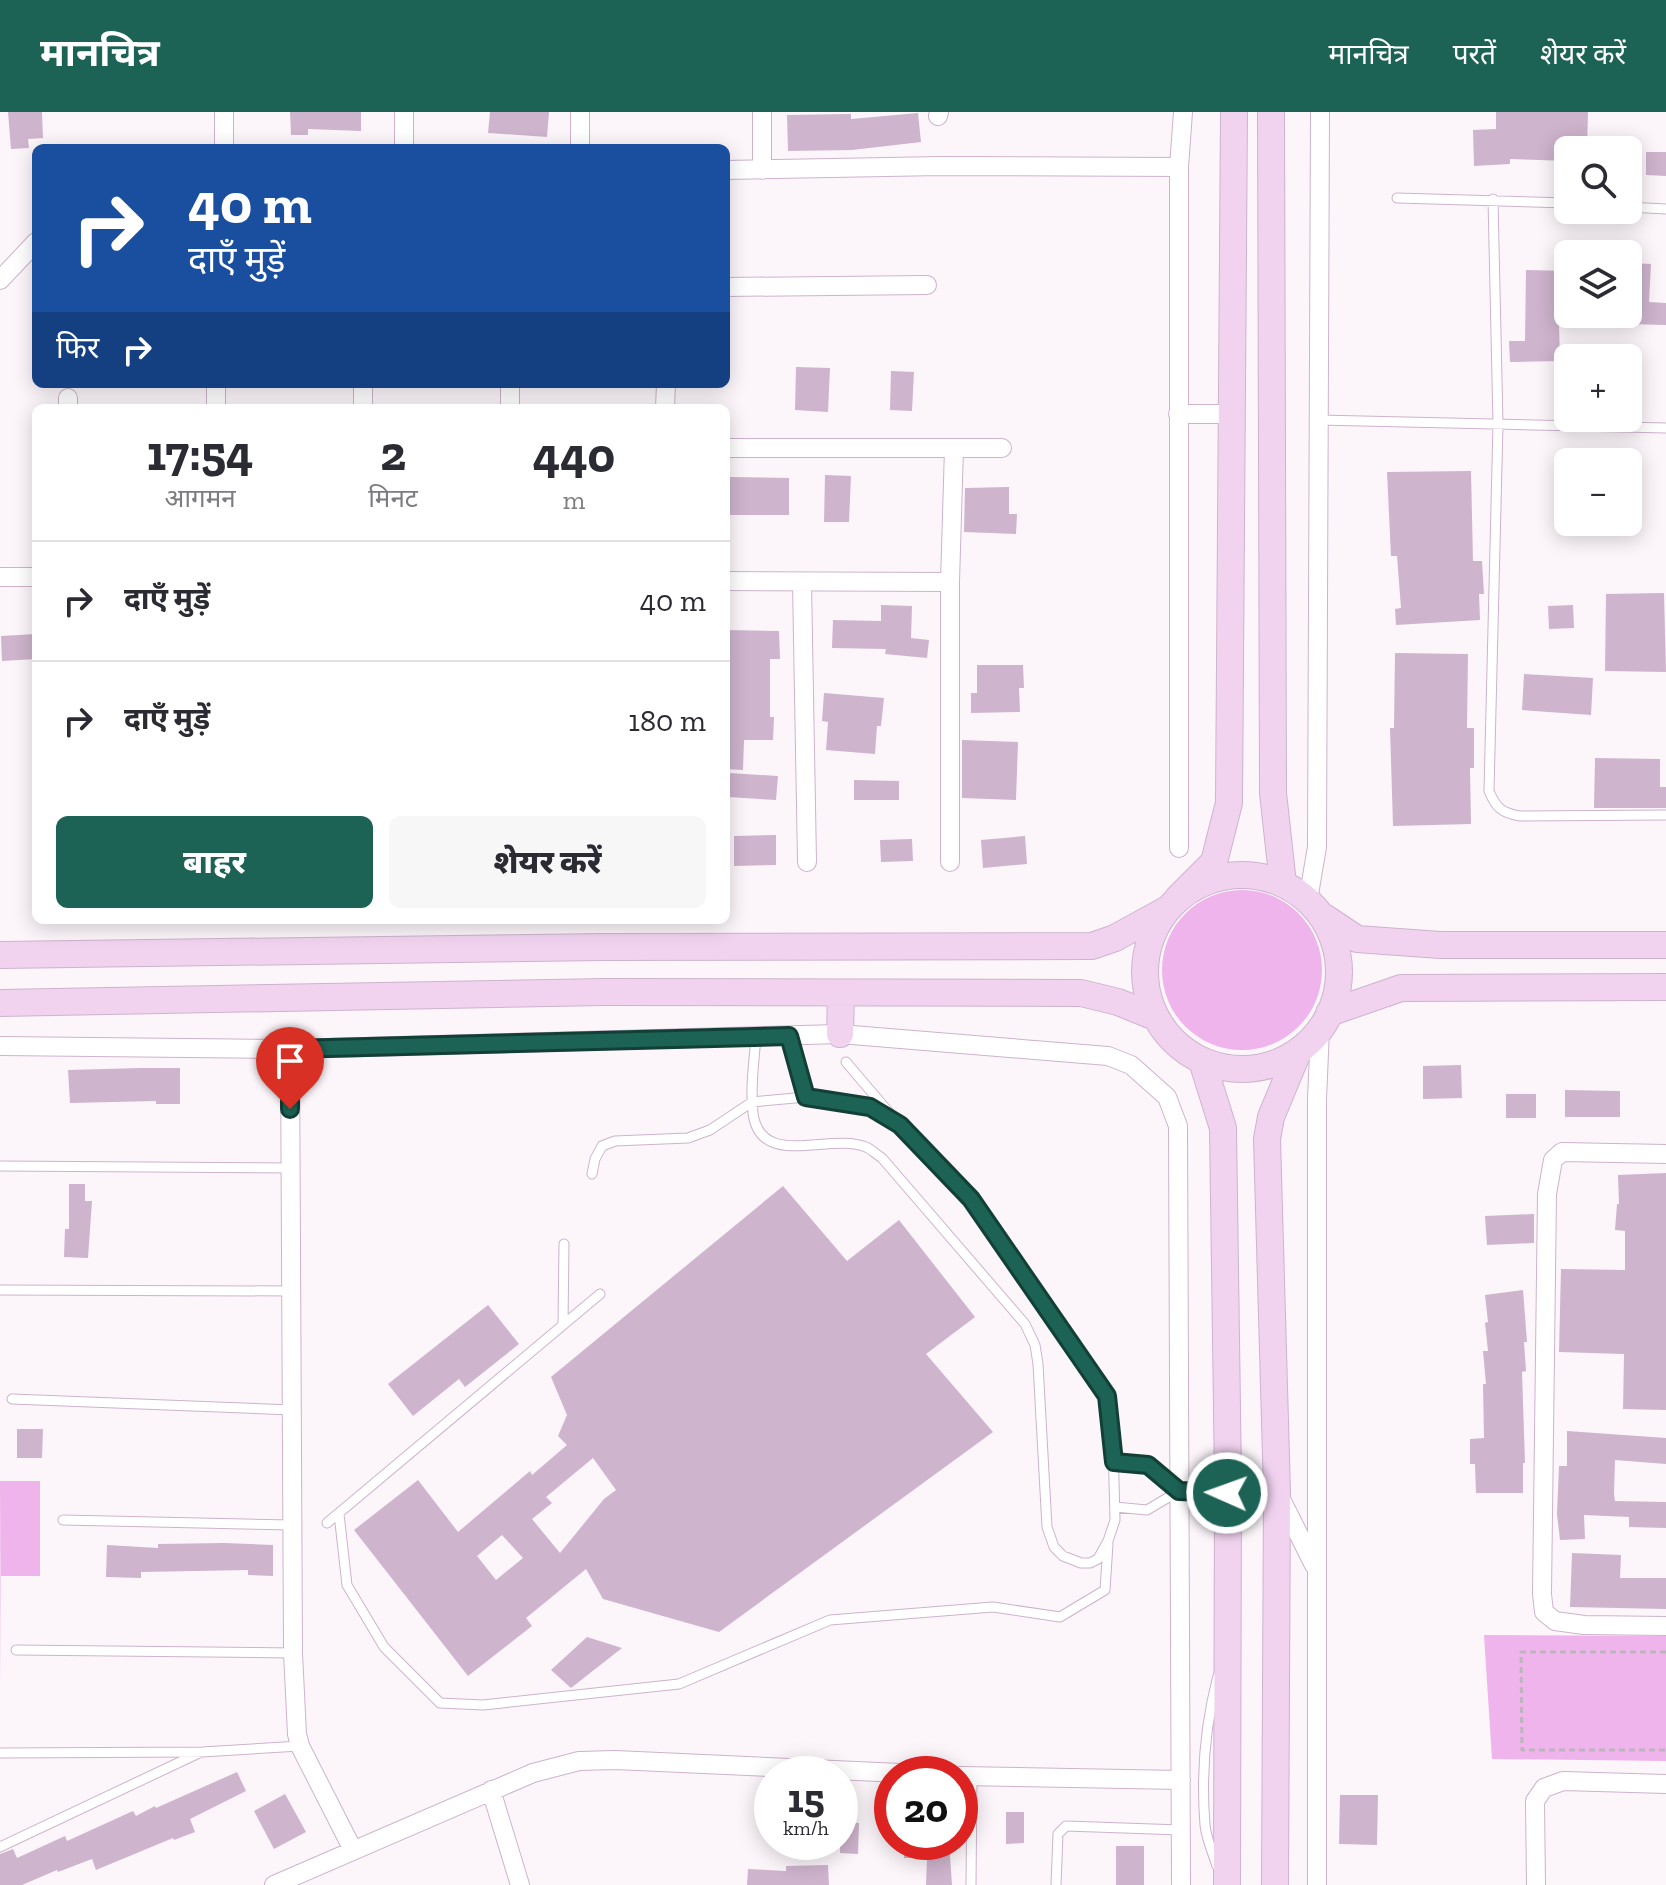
<!DOCTYPE html>
<html lang="hi">
<meta charset="utf-8">
<style>
body{margin:0;font-family:"Zilla Slab","Noto Sans Devanagari",serif;background:#f7f7f7;color:#2b2b33;height:100vh;display:flex;flex-direction:column;font-size:30px;white-space:nowrap}
*{box-sizing:border-box;margin:0}
p{font-size:26px;color:#7c7c81}
.icon{flex:none;width:44px;height:44px;fill:none;stroke:currentColor;stroke-width:2;stroke-linecap:round;stroke-linejoin:round}
.map{position:relative;flex:1;overflow:hidden}
.sheet{position:absolute;left:32px;top:292px;width:698px;height:520px;display:flex;flex-direction:column;background:#fff;border-radius:12px;box-shadow:0 4px 20px #0003}
.sheet>*{flex:none}
.guide{position:absolute;left:32px;top:32px;width:698px;height:244px;border-radius:12px;box-shadow:0 4px 20px #0003;background:#1a4fa0;color:#fff;overflow:hidden}
.buttons{position:absolute;left:1554px;top:24px;display:grid;gap:16px}
.buttons a{display:grid;place-items:center;width:88px;height:88px;border-radius:12px;background:#fff;box-shadow:0 4px 20px #0003;font-size:40px}
.speed{position:absolute;left:754px;top:1644px;display:flex;gap:16px;font-size:40px;font-weight:700;text-align:center}
.speed>*{display:grid;place-content:center;width:104px;height:104px;border-radius:50%;background:#fff;box-shadow:0 4px 20px #0003;line-height:1}
.speed small{font-size:20px;font-weight:400}
.speed .limit{border:12px solid #d22;background:#fff;color:#111}
.pin{position:absolute;display:grid;place-items:center;width:68px;height:68px;color:#fff;margin:-82px -34px;border-radius:50% 50% 50% 0;rotate:-45deg;box-shadow:0 0 8px #0007}
.pin .icon{rotate:45deg}
.me{position:absolute;width:88px;margin:-44px;rotate:272deg;stroke-linejoin:round;filter:drop-shadow(0 0 6px #0008)}
.turn{display:flex;align-items:center;gap:28px;height:168px;padding:0 24px;font-size:36px}
.turn .icon{width:104px;height:104px;stroke-width:2.5}
.turn b{display:block;font-size:56px;line-height:68px}
.then{display:flex;align-items:center;height:76px;padding:0 24px;background:#0003;gap:16px;font-size:30px}
.eta{display:flex;justify-content:space-evenly;align-items:center;height:136px;text-align:center}
.eta b{font-size:48px;font-weight:800;line-height:56px}
.button{display:flex;gap:16px;margin-top:auto;padding:16px 24px}
.button a{flex:1;height:92px;border-radius:12px;background:#1c6255;color:#fff;font-size:32px;font-weight:800;line-height:92px;text-align:center}
.button a+a{background:#f7f7f7;color:#2b2b33}
ul{padding:0;list-style:none}
li{display:flex;align-items:center;gap:24px;height:120px;padding:0 24px;border-top:2px solid #e1e1e2}
li div{flex:1}
li b{display:block;font-size:30px}
li em{font-style:normal}
header{display:flex;align-items:center;gap:48px;box-sizing:border-box;height:112px;padding:0 40px;background:#1c6255;color:#fff}
header strong{font-size:38px}
nav{display:flex;gap:44px;margin-inline-start:auto;font-size:28px}
.map>svg:first-child{display:block}
.green{fill:#eeb4eb}
.building{fill:#ceb4cd;fill-rule:evenodd}
.lines{fill:none;stroke-linecap:round;stroke-linejoin:round}
.lane-casing{stroke:#cdb3cc;stroke-width:11}
.street-casing{stroke:#cdb3cc;stroke-width:20}
.secondary-casing{stroke:#cdb3cc;stroke-width:28}
.path{stroke:#bcb5bb;stroke-width:3;stroke-dasharray:6 4;stroke-linecap:butt}
.lane{stroke:#fff;stroke-width:9}
.street{stroke:#fff;stroke-width:18}
.secondary{stroke:#f1d3f0;stroke-width:26}
.route-casing{stroke:#124037;stroke-width:20}
.route{stroke:#1c6255;stroke-width:14}
</style>
<header>
<strong>मानचित्र</strong>
<nav><a>मानचित्र</a><a>परतें</a><a>शेयर करें</a></nav>
</header>
<div class="map">
<svg width="1666" height="1773" viewBox="0 0 1666 1773">
<rect width="100%" height="100%" fill="#fcf6fb"/>
<path class="green" d="M1162 858a80 80 0 1 1 160 0a80 80 0 1 1-160 0Z
M 0,1369 L 40,1369 L 40,1464 L 1,1464 L 1,1579 Z
M 1484,1523 L 1666,1524 L 1666,1649 L 1492,1647 Z"/>
<path class="building" d="M 8,0 L 42,0 L 43,26 L 28,27 L 29,36 L 11,37 Z
M 290,0 L 361,0 L 361,19 L 308,17 L 308,23 L 291,23 Z
M 490,0 L 549,0 L 547,25 L 488,21 Z
M 1496,0 L 1588,0 L 1587,38 L 1568,38 L 1568,49 L 1510,47 L 1510,52 L 1474,54 L 1473,18 L 1496,17 Z
M 918,1 L 921,30 L 852,38 L 788,39 L 787,3 L 851,2 L 851,7 Z
M 1646,40 L 1666,40 L 1666,64 L 1646,63 Z
M 1628,151 L 1651,152 L 1649,190 L 1666,191 L 1666,213 L 1628,212 Z
M 1526,158 L 1568,159 L 1568,213 L 1559,212 L 1560,249 L 1510,250 L 1509,229 L 1525,229 Z
M 796,255 L 830,256 L 828,300 L 795,298 Z
M 891,259 L 914,260 L 912,299 L 890,298 Z
M 1471,359 L 1473,449 L 1482,449 L 1484,482 L 1479,482 L 1480,508 L 1396,513 L 1395,497 L 1401,496 L 1397,444 L 1391,444 L 1387,360 Z
M 825,363 L 851,364 L 849,410 L 824,410 Z
M 730,365 L 789,366 L 789,403 L 730,403 Z
M 1009,375 L 1009,402 L 1017,402 L 1016,422 L 964,420 L 965,376 Z
M 1664,481 L 1666,560 L 1605,559 L 1606,482 Z
M 881,493 L 912,494 L 911,526 L 929,528 L 927,546 L 885,542 L 886,537 L 832,536 L 833,508 L 881,509 Z
M 1573,493 L 1574,516 L 1549,517 L 1548,494 Z
M 726,518 L 779,519 L 780,547 L 770,547 L 770,605 L 774,605 L 773,628 L 744,628 L 743,658 L 726,657 L 728,602 L 726,602 L 726,576 L 729,575 Z
M 36,522 L 36,547 L 2,549 L 1,524 Z
M 1395,541 L 1468,542 L 1467,616 L 1474,616 L 1474,656 L 1470,656 L 1471,712 L 1393,714 L 1390,616 L 1394,616 Z
M 977,553 L 1023,553 L 1024,576 L 1019,576 L 1020,600 L 971,601 L 971,581 L 977,581 Z
M 1524,562 L 1593,566 L 1591,603 L 1522,598 Z
M 824,581 L 884,586 L 881,614 L 877,614 L 875,642 L 826,638 L 828,610 L 822,609 Z
M 962,628 L 1018,630 L 1016,688 L 962,686 Z
M 1595,646 L 1660,647 L 1660,675 L 1666,675 L 1666,696 L 1594,696 Z
M 729,661 L 778,664 L 776,688 L 728,685 Z
M 854,668 L 899,669 L 899,688 L 854,688 Z
M 776,723 L 776,753 L 734,754 L 734,724 Z
M 1025,724 L 1027,752 L 983,756 L 981,728 Z
M 912,727 L 913,749 L 881,750 L 880,728 Z
M 1461,953 L 1462,986 L 1423,987 L 1423,954 Z
M 141,956 L 180,956 L 180,992 L 156,992 L 156,989 L 70,991 L 68,958 Z
M 1565,978 L 1620,979 L 1620,1005 L 1565,1005 Z
M 1506,982 L 1536,982 L 1536,1006 L 1506,1006 Z
M 1666,1061 L 1666,1298 L 1623,1297 L 1624,1242 L 1559,1240 L 1561,1157 L 1625,1158 L 1625,1119 L 1615,1118 L 1617,1092 L 1619,1092 L 1618,1063 Z
M 69,1072 L 85,1072 L 85,1089 L 92,1089 L 88,1146 L 64,1145 L 65,1117 L 69,1117 Z
M 783,1074 L 847,1149 L 899,1108 L 975,1205 L 926,1242 L 993,1320 L 719,1520 L 603,1487 L 586,1457 L 526,1506 L 532,1514 L 468,1564 L 354,1418 L 418,1368 L 458,1420 L 530,1359 L 532,1363 L 567,1333 L 558,1324 L 567,1303 L 551,1265 ZM 593,1346 L 616,1378 L 604,1387 L 560,1441 L 532,1407 L 552,1391 L 546,1385 ZM 502,1423 L 523,1446 L 496,1468 L 477,1444 Z
M 1534,1102 L 1534,1131 L 1487,1133 L 1485,1104 Z
M 1523,1178 L 1527,1230 L 1524,1230 L 1526,1259 L 1522,1260 L 1525,1351 L 1523,1351 L 1523,1381 L 1476,1381 L 1475,1352 L 1470,1352 L 1470,1327 L 1484,1326 L 1483,1272 L 1486,1272 L 1483,1239 L 1488,1239 L 1485,1211 L 1488,1210 L 1485,1183 Z
M 488,1193 L 519,1232 L 465,1275 L 459,1267 L 413,1304 L 388,1272 Z
M 17,1317 L 43,1317 L 42,1346 L 17,1346 Z
M 1567,1319 L 1666,1326 L 1666,1352 L 1615,1348 L 1614,1382 L 1615,1389 L 1666,1390 L 1666,1416 L 1629,1415 L 1629,1405 L 1584,1403 L 1585,1427 L 1560,1428 L 1557,1402 L 1559,1354 L 1567,1354 Z
M 224,1431 L 273,1433 L 273,1464 L 248,1463 L 248,1458 L 141,1460 L 141,1466 L 106,1465 L 107,1433 L 158,1436 L 158,1432 Z
M 1572,1441 L 1621,1443 L 1620,1466 L 1666,1466 L 1666,1497 L 1570,1495 Z
M 587,1525 L 622,1536 L 571,1576 L 551,1558 Z
M 237,1660 L 246,1679 L 190,1707 L 195,1720 L 174,1728 L 173,1726 L 96,1758 L 92,1747 L 58,1760 L 57,1758 L 22,1773 L 0,1773 L 0,1742 L 13,1737 L 17,1746 L 65,1724 L 67,1729 L 133,1699 L 136,1704 L 155,1694 L 156,1696 Z
M 285,1682 L 306,1720 L 274,1737 L 254,1699 Z
M 1340,1683 L 1378,1683 L 1377,1733 L 1339,1732 Z
M 1006,1700 L 1024,1700 L 1024,1731 L 1006,1732 Z
M 840,1711 L 859,1711 L 858,1742 L 840,1741 Z
M 904,1730 L 949,1730 L 952,1773 L 926,1773 L 927,1746 L 904,1746 Z
M 1116,1734 L 1144,1734 L 1144,1773 L 1116,1773 Z
M 828,1753 L 829,1773 L 747,1773 L 748,1757 L 786,1759 L 786,1754 Z"/>
<g class="lines">
<g class="lane-casing">
<path id="lane" d="M 1397,86 L 1568,91
M 1493,87 L 1498,312 L 1489,679 C 1496,696 1502,701 1520,704 L 1666,703
M 1628,95 L 1666,97
M 1318,308 L 1666,316
M 756,925 C 754,950 750,976 753,1001 C 760,1058 830,1020 866,1035 C 871,1037 877,1043 882,1046 L 1025,1212 L 1035,1233 L 1038,1252 L 1047,1415 L 1054,1435 L 1063,1444 L 1081,1451 L 1090,1451 L 1098,1447 L 1108,1429 L 1115,1408 L 1113,1330 L 1107,1284 L 971,1087 L 900,1013 L 870,995 L 806,985 L 789,924
M 846,950 L 892,1004
M 0,1054 L 290,1056
M 592,1062 L 595,1047 L 602,1034 L 615,1029 L 688,1026 L 710,1018 L 752,990 L 806,985
M 0,1178 L 291,1179
M 563,1213 L 564,1132
M 12,1287 L 292,1298
M 1114,1350 L 1148,1353 L 1179,1379
M 1115,1395 L 1147,1398 L 1179,1379 L 1224,1381
M 339,1402 L 347,1473 L 384,1535 L 440,1591 L 483,1593 L 679,1572 L 830,1508 L 993,1495 L 1060,1505 L 1105,1478 L 1108,1432
M 63,1408 L 292,1413
M 327,1411 L 600,1182
M 16,1538 L 293,1541
M 0,1641 L 202,1640 L 300,1634
M 0,1735 L 199,1641
M 1217,1754 C 1213,1741 1206,1726 1205,1713 C 1201,1663 1205,1613 1218,1564
M 971,1773 L 972,1664
M 1056,1773 L 1058,1722 L 1066,1714 L 1181,1718"/>
</g>
<g class="street-casing">
<path id="street" d="M 938,4 L 939,0
M 224,36 L 224,0
M 404,36 L 404,0
M 580,36 L 580,0
M 726,58 L 941,54 L 1179,55
M 762,58 L 762,0
M 0,168 L 36,130
M 726,175 L 927,173
M 510,272 L 510,296
M 68,296 L 68,286
M 216,296 L 216,272
M 363,296 L 363,272
M 665,296 L 666,272
M 1178,302 L 1231,302
M 726,336 L 1002,336
M 0,465 L 36,465
M 726,469 L 950,470
M 802,470 L 807,750
M 1179,736 L 1179,55 L 1183,0
M 950,750 L 950,470 L 954,336
M 1308,788 L 1317,735 L 1320,0
M 0,934 L 290,937 L 840,922 L 1108,944 L 1131,953 L 1167,985 L 1178,1014 L 1181,1773
M 290,937 L 293,1541 L 297,1622 L 300,1634 L 353,1738
M 1666,1042 L 1562,1040 L 1553,1048 L 1547,1082 L 1542,1482 L 1544,1500 L 1555,1509 L 1584,1513 L 1666,1514
M 1279,1383 L 1314,1453
M 960,1664 L 1181,1668
M 491,1678 L 520,1773
M 274,1773 L 533,1661 L 579,1649 L 615,1648 L 923,1662
M 1317,1773 L 1317,987 L 1320,918
M 1536,1773 L 1535,1689 L 1544,1676 L 1563,1669 L 1666,1672"/>
</g>
<g class="secondary-casing">
<path id="secondary" d="M 1271,0 L 1273,681 L 1283,772
M1145 860a97 97 0 1 1 194 0a97 97 0 1 1-194 0Z
M 1178,786 L 1214,750 L 1229,691 L 1234,0
M 1324,805 L 1357,827 L 1440,833 L 1666,833
M 0,843 L 604,835 L 1092,834 L 1115,826 L 1166,798
M 0,891 L 604,880 L 1081,881 L 1118,890 L 1155,905
M 1329,901 L 1401,876 L 1666,875
M 840,922 L 841,881
M 1202,949 L 1223,1016 L 1228,1367 L 1227,1773
M 1275,1773 L 1277,1380 L 1267,1027 L 1271,1005 L 1298,940"/>
</g>
<path class="path" d="M 1666,1540 L 1521,1540 L 1522,1638 L 1666,1638"/>
<use href="#lane" class="lane"/>
<use href="#street" class="street"/>
<use href="#secondary" class="secondary"/>
</g>
<g class="lines">
<g class="route-casing">
<path id="route" d="M 290,997 L 290,937 L 789,924 L 806,985 L 870,995 L 900,1013 L 971,1087 L 1107,1284 L 1114,1350 L 1148,1353 L 1179,1379 L 1227,1381"/>
</g>
<use href="#route" class="route"/>
</g>
</svg>
<div class="buttons">
<a><svg class="icon" aria-label="search" viewBox="0 0 24 24"><circle cx="10" cy="10" r="6"/><path d="M15 15l6 6"/></svg></a>
<a><svg class="icon" aria-label="layers" viewBox="0 0 24 24"><path d="M12 4l9 5-9 5-9-5zM3 14l9 5 9-5"/></svg></a>
<a>+</a>
<a>−</a>
</div>
<div class="speed"><div>15<small>km/h</small></div><div class="limit">20</div></div>
<div class="pin" style="left:290px;top:997px;background:#d93025"><svg class="icon" aria-label="arrive" viewBox="0 0 24 24"><path d="M6 21V4h12l-3 4 3 4H6"/></svg></div>
<svg class="me" style="left:1227px;top:1381px" viewBox="-20 -20 40 40"><circle r="17" fill="#1c6255" stroke="#fff" stroke-width="3"/><path d="M0-11L8 9 0 5-8 9z" fill="#fff"/></svg>
<div class="guide">
<div class="turn"><svg class="icon" aria-label="right" viewBox="0 0 24 24"><path d="M7 20v-9h11M14 6l5 5-5 5"/></svg><div><b>40 m</b>दाएँ मुड़ें</div></div>
<div class="then">फिर<svg class="icon" aria-label="right" viewBox="0 0 24 24"><path d="M7 20v-9h11M14 6l5 5-5 5"/></svg></div>
</div>
<section class="sheet">
<div class="eta">
<div><b>17:54</b><p>आगमन</p></div>
<div><b>2</b><p>मिनट</p></div>
<div><b>440</b><p>m</p></div>
</div>
<ul>
<li><svg class="icon" aria-label="right" viewBox="0 0 24 24"><path d="M7 20v-9h11M14 6l5 5-5 5"/></svg><div><b>दाएँ मुड़ें</b></div><em>40 m</em></li>
<li><svg class="icon" aria-label="right" viewBox="0 0 24 24"><path d="M7 20v-9h11M14 6l5 5-5 5"/></svg><div><b>दाएँ मुड़ें</b></div><em>180 m</em></li>
</ul>
<div class="button"><a>बाहर</a><a>शेयर करें</a></div>
</section>
</div>
